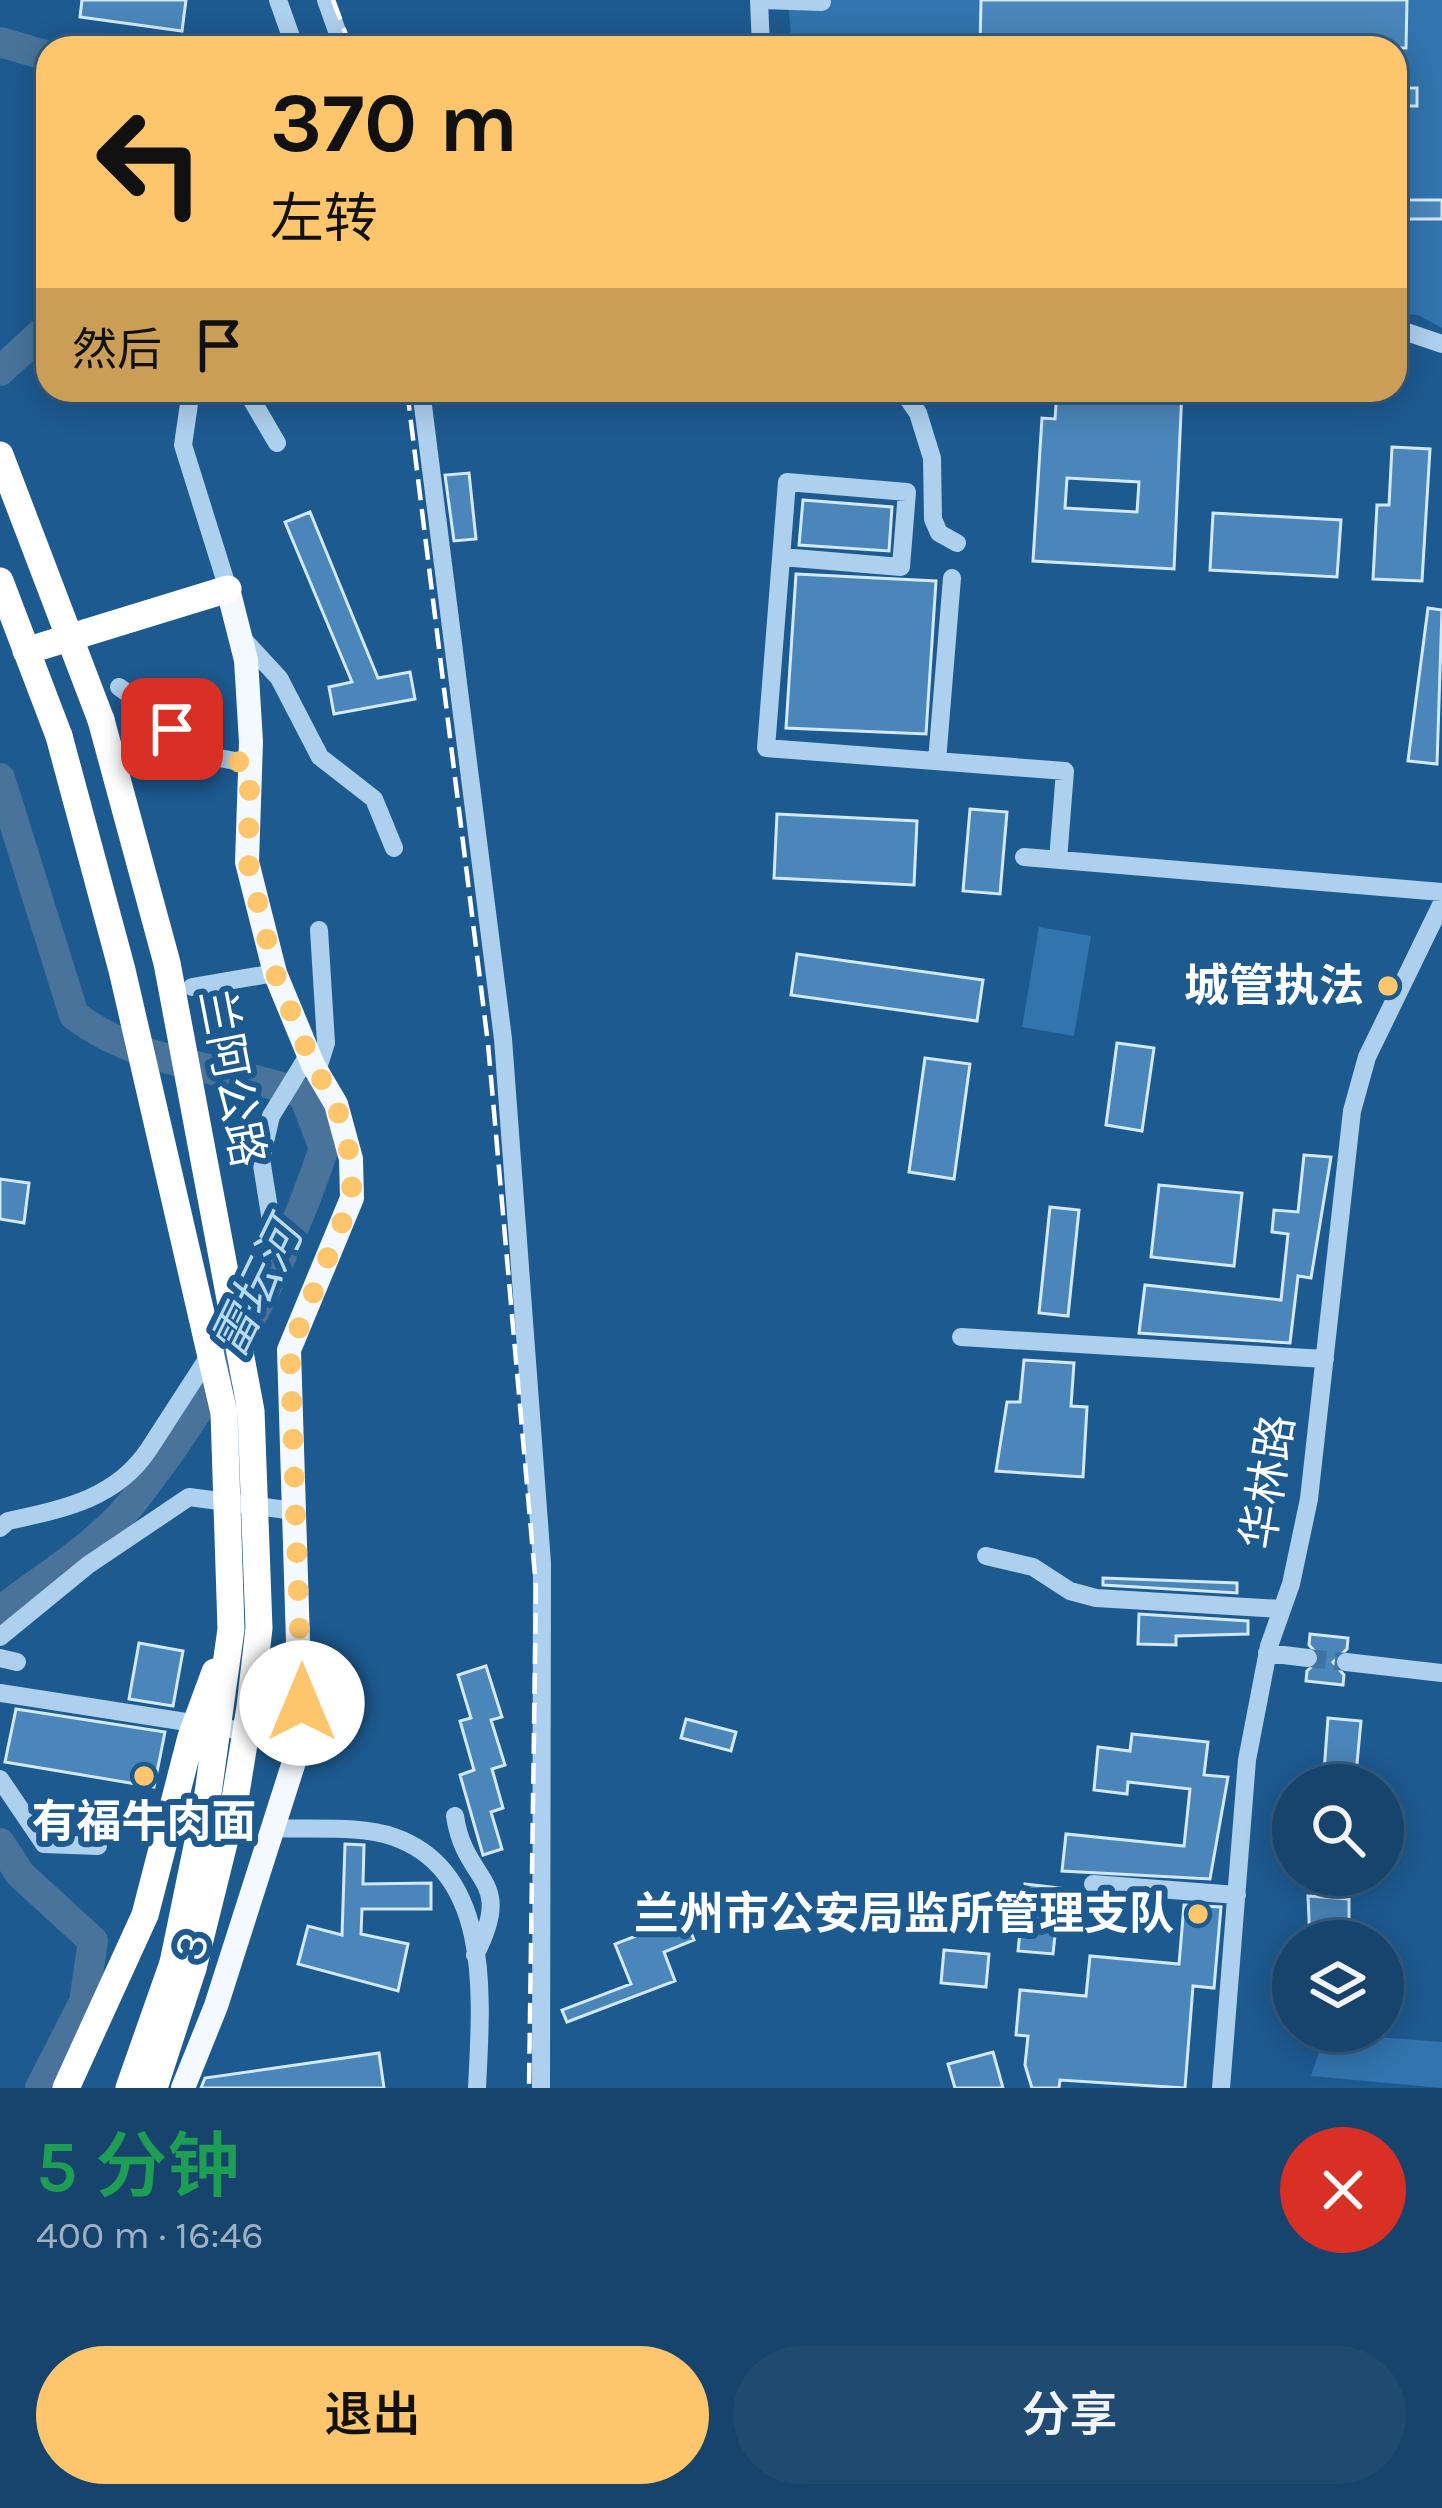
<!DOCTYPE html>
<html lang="zh">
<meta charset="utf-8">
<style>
body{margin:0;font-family:Karla,"Noto Sans SC",sans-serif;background:#1f4b72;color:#f1f3f6;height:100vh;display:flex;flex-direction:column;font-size:45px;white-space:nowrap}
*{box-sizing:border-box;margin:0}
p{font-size:39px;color:#9eb0c2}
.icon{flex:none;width:66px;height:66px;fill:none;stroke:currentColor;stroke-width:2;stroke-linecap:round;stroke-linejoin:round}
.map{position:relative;height:2088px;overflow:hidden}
.sheet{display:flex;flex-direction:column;background:#16446c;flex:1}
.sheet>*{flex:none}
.hud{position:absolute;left:36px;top:36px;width:1371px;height:366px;border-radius:36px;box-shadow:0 6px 30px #0003,0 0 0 3px #355c7f;background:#fdc66c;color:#111;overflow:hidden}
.controls{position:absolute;left:1272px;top:1764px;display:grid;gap:24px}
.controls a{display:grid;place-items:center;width:132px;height:132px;border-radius:50%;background:#16446c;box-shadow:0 6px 30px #0003,0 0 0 3px #355c7f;font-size:60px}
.pin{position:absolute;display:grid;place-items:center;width:102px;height:102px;color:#fff;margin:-51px;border-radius:24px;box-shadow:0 6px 18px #0006}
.me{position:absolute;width:132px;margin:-66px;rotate:0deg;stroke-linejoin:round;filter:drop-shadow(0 0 9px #0008)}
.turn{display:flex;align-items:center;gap:42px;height:252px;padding:0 36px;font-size:54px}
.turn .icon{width:156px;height:156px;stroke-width:2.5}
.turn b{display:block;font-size:84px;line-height:102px}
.then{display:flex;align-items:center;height:114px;padding:0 36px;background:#0003;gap:24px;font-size:45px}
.round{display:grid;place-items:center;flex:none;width:126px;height:126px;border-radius:63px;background:#1f4b72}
.overview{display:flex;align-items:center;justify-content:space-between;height:204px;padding:0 36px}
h1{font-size:72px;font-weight:600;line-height:90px;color:#1e9e55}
.action{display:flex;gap:24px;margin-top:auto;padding:24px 36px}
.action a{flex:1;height:138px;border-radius:72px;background:#fdc66c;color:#111;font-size:48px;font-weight:600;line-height:138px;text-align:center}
.action a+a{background:#1f4b72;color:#f1f3f6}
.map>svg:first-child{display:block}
.green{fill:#3174ae}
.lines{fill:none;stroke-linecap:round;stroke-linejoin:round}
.river{stroke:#49739a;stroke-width:30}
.building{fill:#4a86b9;stroke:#d3e8fa;stroke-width:3;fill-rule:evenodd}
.minor-tunnel{stroke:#3f73a1;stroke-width:18;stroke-dasharray:18 9;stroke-linecap:butt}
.minor{stroke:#add0ee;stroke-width:18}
.major{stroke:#f4f9ff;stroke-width:24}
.highway{stroke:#fff;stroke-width:27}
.rail{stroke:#fff;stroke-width:4.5;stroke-dasharray:21 9;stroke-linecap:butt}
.highway-bridge{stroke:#fff;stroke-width:27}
.route{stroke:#fdc66c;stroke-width:21;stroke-dasharray:0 37.8}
.poi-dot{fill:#fdc66c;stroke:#1d5a90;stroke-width:4.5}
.labels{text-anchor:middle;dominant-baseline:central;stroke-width:12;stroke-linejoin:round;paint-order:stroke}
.poi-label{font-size:45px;font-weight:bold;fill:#fff;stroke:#1d5a90;text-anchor:end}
.street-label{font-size:45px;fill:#fff;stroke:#1d5a90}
.water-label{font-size:48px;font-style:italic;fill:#b9daf4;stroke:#1d5a90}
</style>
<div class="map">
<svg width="1442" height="2088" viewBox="0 0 1442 2088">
<rect width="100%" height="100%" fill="#1d5a90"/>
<path class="green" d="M 788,0 L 1442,0 L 1442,328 L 1418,315 L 1395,313 L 1395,48 L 792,48 Z
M 1039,927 L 1091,936 L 1074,1036 L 1022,1027 Z
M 1325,2033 L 1442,2042 L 1442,2088 L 1311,2076 Z"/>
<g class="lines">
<path class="river" d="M 0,42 L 48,56
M 0,371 L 48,327
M 0,778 L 74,1015 C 142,1067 226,1066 303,1094 L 324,1148 C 284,1269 214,1398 135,1499 C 101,1543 44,1577 0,1611
M 0,1843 L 20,1874 L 93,1941 L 84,2002 L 40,2088"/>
</g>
<path class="building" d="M 82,0 L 186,0 L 182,31 L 80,17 Z
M 981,0 L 1407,0 L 1406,48 L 980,48 Z
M 1395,88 L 1417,88 L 1417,106 L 1395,106 Z
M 1407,200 L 1442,200 L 1442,219 L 1407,219 Z
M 1057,390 L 1182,390 L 1174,569 L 1033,561 L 1042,418 L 1055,419 ZM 1067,478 L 1139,482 L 1137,512 L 1065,508 Z
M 1392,447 L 1430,449 L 1422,581 L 1373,579 L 1377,505 L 1389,505 Z
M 469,473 L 476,539 L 454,541 L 445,475 Z
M 803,500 L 892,507 L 889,551 L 799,545 Z
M 310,512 L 378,678 L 410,672 L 415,699 L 334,714 L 329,687 L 352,682 L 285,522 Z
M 1213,513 L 1341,520 L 1337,577 L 1210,570 Z
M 796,574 L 936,581 L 926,734 L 786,728 Z
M 1428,608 L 1442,610 L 1437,764 L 1408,761 Z
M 970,809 L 1007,812 L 1000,894 L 963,891 Z
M 777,814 L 917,821 L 914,885 L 774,878 Z
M 797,954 L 983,980 L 977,1021 L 791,995 Z
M 1117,1043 L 1154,1048 L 1142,1131 L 1106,1125 Z
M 925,1058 L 970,1064 L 954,1179 L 909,1172 Z
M 1304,1155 L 1331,1157 L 1311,1278 L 1298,1276 L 1290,1343 L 1139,1333 L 1145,1285 L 1281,1300 L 1288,1234 L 1272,1232 L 1274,1210 L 1298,1212 Z
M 0,1179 L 29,1183 L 24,1223 L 0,1219 Z
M 1159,1185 L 1242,1193 L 1234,1266 L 1151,1257 Z
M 1050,1207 L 1079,1210 L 1068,1316 L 1039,1313 Z
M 1024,1360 L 1074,1363 L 1071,1406 L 1087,1407 L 1083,1477 L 996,1471 L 1007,1402 L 1020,1402 Z
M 1103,1578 L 1237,1583 L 1237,1593 L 1103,1585 Z
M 1139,1614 L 1248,1621 L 1248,1634 L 1176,1636 L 1176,1645 L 1138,1644 Z
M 1310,1634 L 1348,1638 L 1347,1649 L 1333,1662 L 1344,1675 L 1343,1685 L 1306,1681 L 1307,1671 L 1321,1658 L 1309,1645 Z
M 139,1643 L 183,1651 L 173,1706 L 129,1699 Z
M 486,1666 L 502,1717 L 491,1720 L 505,1765 L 492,1769 L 503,1808 L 491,1812 L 502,1849 L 483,1855 L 460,1775 L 474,1770 L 460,1721 L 471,1718 L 458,1675 Z
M 16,1709 L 165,1732 L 154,1787 L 5,1762 Z
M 1328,1718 L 1361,1721 L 1355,1785 L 1323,1785 Z
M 686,1719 L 736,1732 L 731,1751 L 681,1738 Z
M 1132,1734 L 1208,1742 L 1204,1775 L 1228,1777 L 1210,1879 L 1062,1871 L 1066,1834 L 1184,1846 L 1190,1789 L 1128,1782 L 1127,1794 L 1094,1790 L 1098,1747 L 1130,1751 Z
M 345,1844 L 364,1845 L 363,1884 L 431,1883 L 431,1909 L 362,1909 L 361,1934 L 408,1944 L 398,1991 L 298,1964 L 308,1926 L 342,1935 Z
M 1025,1884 L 1060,1888 L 1053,1954 L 1018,1951 Z
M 1308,1896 L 1349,1899 L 1349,1941 L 1310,1941 Z
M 1184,1905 L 1221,1907 L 1214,1988 L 1193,1986 L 1185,2088 L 1060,2080 L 1059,2088 L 1032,2088 L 1025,2065 L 1028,2036 L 1016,2035 L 1020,1990 L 1086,1996 L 1090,1956 L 1179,1964 Z
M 685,1917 L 694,1940 L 664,1952 L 675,1981 L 567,2022 L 562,2010 L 631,1984 L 615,1944 Z
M 944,1950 L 989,1954 L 986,1987 L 941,1983 Z
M 993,2052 L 1003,2088 L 955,2088 L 948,2064 Z
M 379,2053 L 384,2088 L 201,2088 L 205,2078 Z"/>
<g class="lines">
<path class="minor-tunnel" d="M 1308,1658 L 1346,1662"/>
<path class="minor" d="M 278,0 L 295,48
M 326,0 L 343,48
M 759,0 L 822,2
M 759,0 L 761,48
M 1395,328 L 1442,344
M 191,390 L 183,445 L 228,589
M 246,390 L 277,443
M 421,390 L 503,1039 L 542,1563 L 541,2088
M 902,390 L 918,413 L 932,458 L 933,519 L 939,533 L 957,543
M 782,557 L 901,567 L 907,492 L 787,482 L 766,748 L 1065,771 L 1058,860
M 241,637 L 279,678 L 320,757 L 374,799 L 394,848
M 119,687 L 214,757 L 251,764
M 937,761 L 952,578
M 1024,857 L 1442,892
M 192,987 L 275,973
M 317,1071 L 326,1043 L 319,930
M 961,1337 L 1325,1359
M 0,1528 L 8,1521 C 63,1509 116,1499 149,1449 L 248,1296 L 271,1221 L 261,1159 L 271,1116 L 309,1054
M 986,1556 L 1033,1567 L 1070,1591 L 1096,1598 L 1282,1609
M 0,1637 L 88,1565 L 189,1497 L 294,1511
M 1267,1653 L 1308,1658
M 0,1658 L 17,1662
M 1346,1662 L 1442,1673
M 0,1693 L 301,1740
M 0,1779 L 44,1844 L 98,1846
M 455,1816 C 465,1885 516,1876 475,1955
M 274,1828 C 311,1830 360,1825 394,1837 C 494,1872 481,2002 477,2088
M 1093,1884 L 1237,1895
M 1221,2088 L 1247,1760 L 1269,1646 L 1291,1584 L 1309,1499 L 1352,1111 L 1367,1057 L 1442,903"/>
<path class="major" d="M 183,2088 L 216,2006 L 301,1740 L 289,1350 L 352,1198 L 351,1159 L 336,1104 L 313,1065 L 275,973 L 247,862 L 251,742 L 246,660 L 228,589"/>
<path class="highway" d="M 0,455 L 101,720
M 0,581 L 59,736
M 26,651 L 228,589
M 129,2088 L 173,1963
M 154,2088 L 193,1968"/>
<path class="rail" d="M 333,0 L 351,48
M 407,390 L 488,1044 L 536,1587 L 529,2088"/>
<path class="highway-bridge" d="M 101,720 L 167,963 L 251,1411 L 259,1628 L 250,1707 L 235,1799 L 193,1968
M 59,736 L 122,970 L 224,1413 L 231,1629 L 208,1793 L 173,1963
M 66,2088 L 145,1915 L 191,1737 L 215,1672"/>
</g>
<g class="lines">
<path class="route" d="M 172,729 L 214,757 L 250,764 L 248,862 L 275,973 L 313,1065 L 336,1104 L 351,1159 L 352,1198 L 290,1350 L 302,1703"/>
</g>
<g class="poi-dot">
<circle cx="1388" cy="986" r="12"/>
<circle cx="144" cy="1776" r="12"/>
<circle cx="1198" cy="1914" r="12"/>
</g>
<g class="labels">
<g class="poi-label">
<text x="1364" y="986">城管执法</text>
<text x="144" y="1822" text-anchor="middle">有福牛肉面</text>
<text x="1174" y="1914">兰州市公安局监所管理支队</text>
</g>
<g class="street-label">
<text transform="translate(232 1078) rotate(79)">兰阿公路</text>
<text transform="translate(1268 1482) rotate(-81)">华林路</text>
<text transform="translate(191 1946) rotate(-72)">3</text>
</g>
<g class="water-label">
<text transform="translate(257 1289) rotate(-64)">雷坛河</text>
</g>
</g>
</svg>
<div class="controls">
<a><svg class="icon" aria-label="search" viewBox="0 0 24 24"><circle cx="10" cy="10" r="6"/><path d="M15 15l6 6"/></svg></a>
<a><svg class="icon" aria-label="layers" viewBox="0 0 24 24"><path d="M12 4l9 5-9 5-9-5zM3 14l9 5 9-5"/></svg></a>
</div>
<div class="pin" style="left:172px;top:729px;background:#d93025"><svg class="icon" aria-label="arrive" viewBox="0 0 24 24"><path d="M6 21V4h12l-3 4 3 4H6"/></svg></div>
<svg class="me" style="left:302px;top:1703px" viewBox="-20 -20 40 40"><circle r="19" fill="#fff"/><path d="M0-13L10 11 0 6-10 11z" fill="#fdc66c"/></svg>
<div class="hud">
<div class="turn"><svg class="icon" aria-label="left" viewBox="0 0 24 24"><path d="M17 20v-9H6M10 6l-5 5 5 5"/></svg><div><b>370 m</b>左转</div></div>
<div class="then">然后<svg class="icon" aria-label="arrive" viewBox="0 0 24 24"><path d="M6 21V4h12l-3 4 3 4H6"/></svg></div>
</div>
</div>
<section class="sheet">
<div class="overview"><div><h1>5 分钟</h1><p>400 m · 16:46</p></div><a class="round" style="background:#d93025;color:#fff"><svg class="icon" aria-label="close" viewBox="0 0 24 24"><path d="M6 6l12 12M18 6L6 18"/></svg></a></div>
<div class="action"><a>退出</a><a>分享</a></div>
</section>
